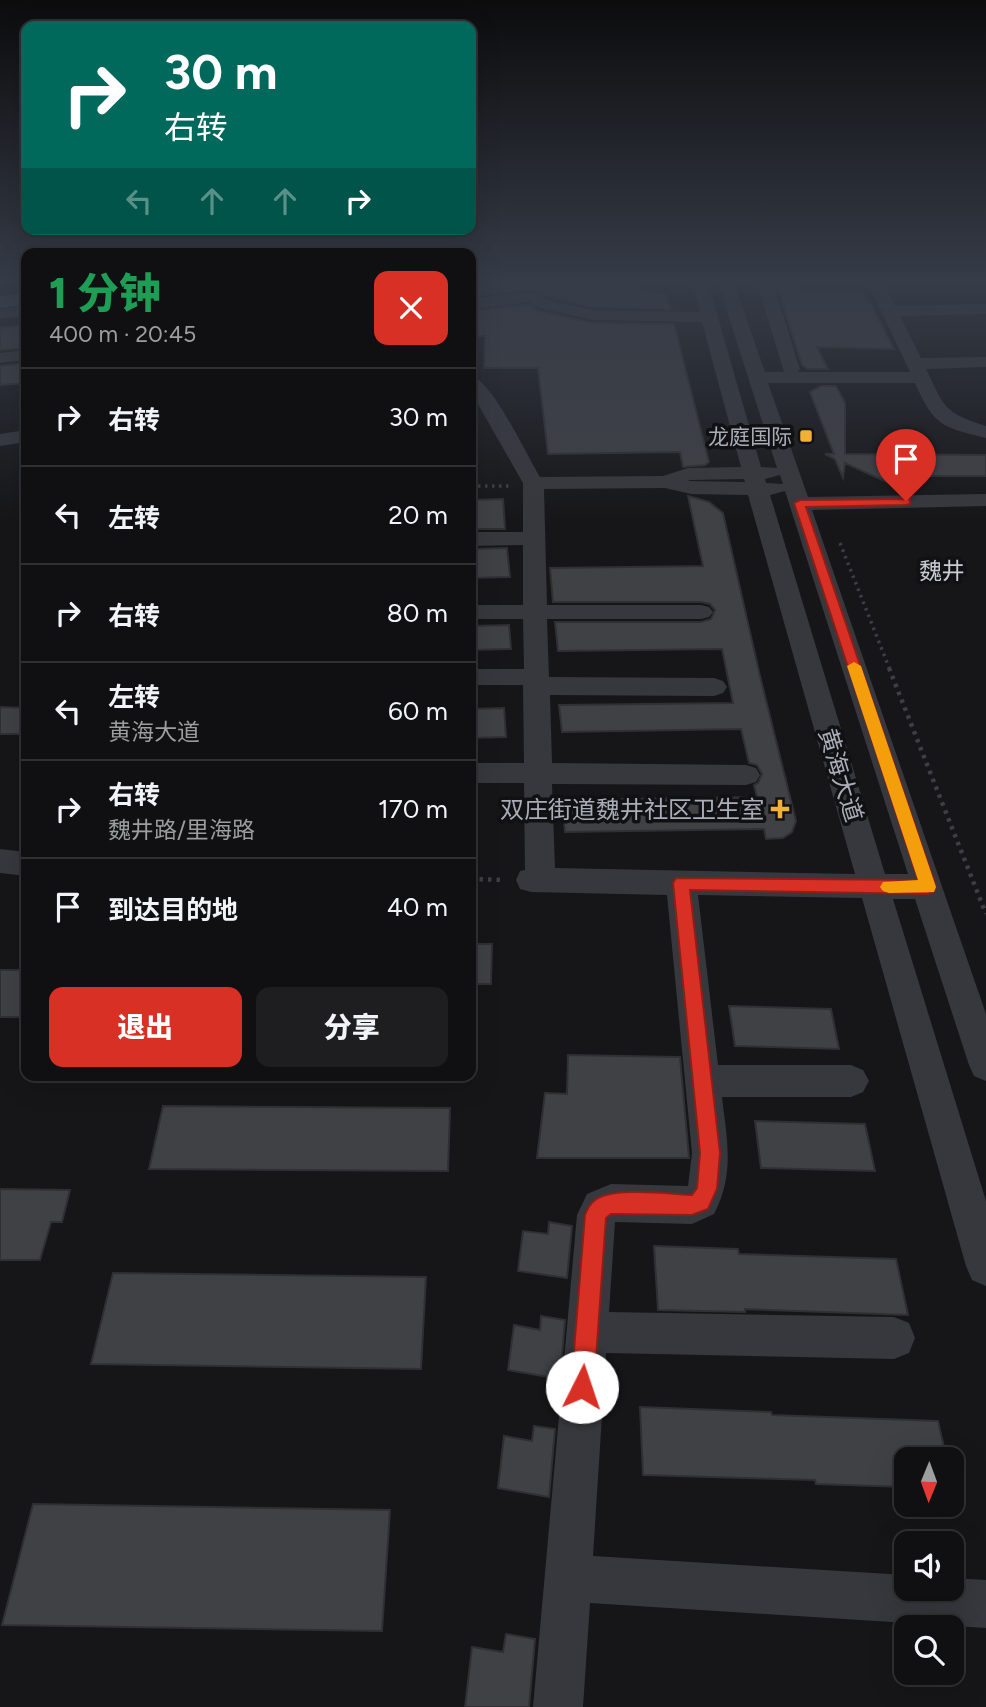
<!DOCTYPE html>
<html lang="zh">
<meta charset="utf-8">
<style>
body{margin:0;font-family:Figtree,"Noto Sans SC",sans-serif;background:#1e1e20;color:#f1f3f6;height:100vh;display:flex;flex-direction:column;font-size:26px;white-space:nowrap}
*{box-sizing:border-box;margin:0}
p{font-size:23px;color:#9c9d9f}
.icon{flex:none;width:38px;height:38px;fill:none;stroke:currentColor;stroke-width:2;stroke-linecap:round;stroke-linejoin:round}
.map{position:relative;flex:1;overflow:hidden}
.panel{position:absolute;left:21px;top:248px;width:455px;height:833px;display:flex;flex-direction:column;background:#101012;border-radius:14px;box-shadow:0 7px 28px #0002,0 0 0 2px #303032}
.panel>*{flex:none}
.top-card{position:absolute;left:21px;top:21px;width:455px;height:214px;border-radius:14px;box-shadow:0 7px 28px #0002,0 0 0 2px #303032;background:#00695c;color:#fff;overflow:hidden}
.needle{width:46px;rotate:181deg}
.controls{position:absolute;left:894px;top:1447px;display:grid;gap:14px}
.controls a{display:grid;place-items:center;width:70px;height:70px;border-radius:14px;background:#101012;box-shadow:0 7px 28px #0002,0 0 0 2px #303032;font-size:35px}
.pin{position:absolute;display:grid;place-items:center;width:60px;height:60px;color:#fff;margin:-72px -30px;border-radius:50% 50% 50% 0;rotate:-45deg;box-shadow:0 0 7px #0007}
.pin .icon{rotate:45deg}
.me{position:absolute;width:77px;margin:-38px;rotate:4deg;stroke-linejoin:round;filter:drop-shadow(0 0 5px #0008)}
.turn{display:flex;align-items:center;gap:24px;height:147px;padding:0 28px;font-size:32px}
.turn .icon{width:91px;height:91px;stroke-width:2.5}
.turn b{display:block;font-size:49px;line-height:60px}
.lanes{display:flex;align-items:center;height:66px;padding:0 28px;background:#0003;justify-content:center;gap:35px;direction:ltr}
.lanes .off{opacity:.35}
.round{display:grid;place-items:center;flex:none;width:74px;height:74px;border-radius:14px;background:#1e1e20}
.head{display:flex;align-items:center;justify-content:space-between;height:119px;padding:0 28px}
h1{font-size:42px;font-weight:800;line-height:52px;color:#1e9e55}
.primary-button{display:flex;gap:14px;margin-top:auto;padding:14px 28px}
.primary-button a{flex:1;height:80px;border-radius:14px;background:#d93025;color:#fff;font-size:28px;font-weight:800;line-height:80px;text-align:center}
.primary-button a+a{background:#1e1e20;color:#f1f3f6}
ul{padding:0;list-style:none}
li{display:flex;align-items:center;gap:21px;height:98px;padding:0 28px;border-top:2px solid #303032}
li div{flex:1}
li b{display:block;font-size:26px}
li em{font-style:normal}
.map>svg:first-child{display:block}
.building{fill:#404145;stroke:#303034;stroke-width:2}
.lines{fill:none;stroke-linecap:round;stroke-linejoin:round}
.path-far1{stroke:#3d3f44;stroke-width:3.5;stroke-dasharray:2.5 4.5;stroke-linecap:butt}
.path{stroke:#3d3f44;stroke-width:4.5;stroke-dasharray:3.5 5;stroke-linecap:butt}
.minor{fill:#37383d;fill-rule:evenodd}
.major{fill:#53555c;fill-rule:evenodd}
.route{fill:#d93025;stroke:#8d1f18;stroke-width:2}
.slow{fill:#f59e0b}
.poi-dot{fill:#f2b134;stroke:#111113;stroke-width:2.5}
.labels{text-anchor:middle;dominant-baseline:central;stroke-width:7;stroke-linejoin:round;paint-order:stroke}
.far-poi-label{font-size:21px;fill:#a8adb8;stroke:#111113;text-anchor:end}
.far-quarter-label{font-size:23px;fill:#c9ccd4;stroke:#111113}
.street-label{font-size:24px;fill:#a8adb8;stroke:#111113}
.poi-label{font-size:24px;fill:#a8adb8;stroke:#111113;text-anchor:end}
</style>
<div class="map">
<svg width="986" height="1707" viewBox="0 0 986 1707">
<rect width="100%" height="100%" fill="#161618"/>
<path class="building" d="M 471,283 L 641,283 L 636,289 L 667,295 L 670,309 L 593,307 L 552,298 L 530,289 L 471,296 Z
M 776,283 L 797,283 L 800,291 L 865,293 L 894,349 L 817,347 L 828,369 L 808,369 L 802,365 Z
M 528,305 L 539,311 L 593,323 L 674,324 L 709,462 L 705,465 L 683,467 L 680,452 L 548,454 L 538,368 L 484,368 L 485,336 L 471,336 L 471,311 Z
M 26,325 L 26,348 L 0,350 L 0,328 Z
M 26,363 L 26,383 L 0,385 L 0,366 Z
M 821,386 L 836,386 L 845,403 L 845,454 L 986,455 L 986,476 L 894,476 L 898,487 L 845,463 L 843,478 L 835,459 L 825,454 L 834,454 L 810,392 Z
M 688,496 L 709,502 L 723,513 L 760,676 L 796,821 L 792,832 L 783,838 L 766,839 L 764,829 L 565,832 L 562,800 L 757,797 L 754,785 L 758,783 L 762,774 L 757,765 L 749,763 L 741,729 L 562,732 L 559,705 L 733,703 L 722,649 L 558,651 L 555,622 L 701,622 L 711,619 L 715,610 L 710,604 L 701,602 L 553,602 L 550,568 L 703,566 Z
M 503,499 L 505,529 L 471,529 L 471,500 Z
M 507,548 L 510,577 L 471,578 L 471,549 Z
M 509,625 L 511,649 L 471,650 L 471,626 Z
M 0,707 L 26,708 L 26,734 L 0,734 Z
M 504,708 L 506,737 L 471,738 L 471,709 Z
M 471,944 L 492,944 L 491,984 L 471,984 Z
M 0,970 L 26,970 L 26,1017 L 0,1017 Z
M 729,1006 L 831,1009 L 839,1049 L 735,1046 Z
M 568,1055 L 680,1057 L 689,1158 L 537,1158 L 545,1093 L 567,1094 Z
M 163,1106 L 450,1108 L 448,1171 L 149,1169 Z
M 755,1121 L 865,1124 L 875,1171 L 761,1168 Z
M 0,1189 L 70,1190 L 62,1222 L 51,1222 L 40,1260 L 0,1260 Z
M 549,1222 L 572,1226 L 567,1278 L 518,1271 L 523,1231 L 548,1234 Z
M 654,1246 L 738,1249 L 739,1254 L 896,1259 L 908,1315 L 745,1309 L 745,1312 L 658,1310 Z
M 113,1273 L 426,1277 L 421,1369 L 91,1364 Z
M 541,1316 L 565,1320 L 560,1379 L 508,1370 L 514,1325 L 540,1330 Z
M 640,1407 L 771,1412 L 772,1415 L 938,1421 L 947,1460 L 906,1460 L 906,1487 L 816,1484 L 815,1480 L 643,1475 Z
M 534,1426 L 555,1429 L 549,1497 L 498,1488 L 504,1436 L 532,1441 Z
M 33,1504 L 390,1510 L 382,1631 L 2,1625 Z
M 506,1634 L 535,1639 L 529,1707 L 465,1707 L 472,1647 L 503,1652 Z"/>
<g class="lines">
<path class="path-far1" d="M 471,486 L 511,486
M 840,543 L 890,670"/>
<path class="path" d="M 889,668 L 986,914
M 471,879 L 505,880"/>
<path class="minor" d="M 692,283 L 708,283 L 761,467 L 777,468 L 718,283 L 734,283 L 765,372 L 784,372 L 757,283 L 773,283 L 800,369 L 798,372 L 910,372 L 868,283 L 884,283 L 895,306 L 986,304 L 986,314 L 900,316 L 921,358 L 986,357 L 986,367 L 926,369 C 945,408 943,412 986,426 L 986,438 C 941,427 934,425 915,383 L 768,383 L 808,497 L 986,494 L 986,506 L 812,510 L 986,1014 L 986,1081 L 974,1076 L 969,1065 L 915,899 L 893,899 L 986,1201 L 986,1286 L 972,1280 L 966,1266 L 862,898 L 698,895 L 718,1065 L 851,1065 L 863,1070 L 869,1081 L 863,1092 L 851,1097 L 722,1097 C 727,1141 735,1173 714,1214 L 692,1224 L 615,1222 L 609,1312 L 894,1317 L 909,1323 L 915,1338 L 909,1353 L 894,1359 L 606,1353 L 593,1556 L 906,1575 L 906,1589 L 952,1589 L 952,1578 L 986,1580 L 986,1628 L 590,1603 L 583,1707 L 533,1707 L 577,1215 L 587,1194 L 611,1184 L 688,1186 L 692,1153 L 667,895 L 531,892 L 520,889 L 516,880 L 520,871 L 525,870 L 524,783 L 471,783 L 471,763 L 524,763 L 523,685 L 471,685 L 471,669 L 524,669 L 523,619 L 471,619 L 471,605 L 523,605 L 523,545 L 471,546 L 471,532 L 523,532 L 523,483 L 471,392 L 471,376 C 492,380 527,456 540,477 L 663,476 L 688,468 L 741,467 L 702,322 L 593,320 L 540,308 L 528,302 L 471,309 L 471,299 L 530,292 L 551,301 L 593,310 L 700,312 ZM 780,475 L 783,484 L 766,483 L 765,479 ZM 744,479 L 745,482 L 688,481 L 690,480 ZM 665,488 L 691,494 L 748,495 L 855,874 L 555,868 L 552,784 L 746,785 L 756,782 L 760,775 L 756,768 L 746,765 L 552,763 L 550,695 L 714,696 L 723,693 L 727,687 L 723,681 L 714,678 L 549,677 L 547,619 L 701,619 L 709,617 L 713,612 L 709,607 L 701,605 L 547,605 L 544,489 ZM 785,491 L 908,874 L 885,874 L 770,495 Z
M 26,306 L 26,316 L 0,319 L 0,309 Z
M 26,350 L 26,360 L 0,363 L 0,353 Z
M 26,430 L 26,442 L 0,446 L 0,434 Z
M 0,849 L 26,852 L 26,876 L 0,873 Z"/>
<path class="major" d="M 26,293 L 26,305 L 0,308 L 0,296 Z"/>
</g>
<linearGradient id="sky" x2="0" y2="1"><stop stop-color="#0c0c0d"/><stop offset="0.54" stop-color="#363c48"/><stop offset="1" stop-color="#363c48" stop-opacity="0"/></linearGradient>
<rect width="986" height="522" fill="url(#sky)"/>
<path class="route" d="M 910,499 L 910,504 L 906,505 L 806,507 L 936,887 L 934,892 L 928,894 L 690,890 L 720,1153 L 717,1189 L 708,1209 L 692,1215 L 611,1214 L 606,1218 L 594,1387 L 590,1395 L 582,1398 L 574,1395 L 571,1387 L 585,1215 C 587,1210 590,1204 594,1201 C 611,1186 669,1194 692,1195 L 697,1188 L 700,1153 L 673,883 L 676,878 L 918,880 L 794,503 L 800,500 Z"/>
<path class="slow" d="M 854,662 L 861,666 L 936,887 L 934,892 L 889,893 L 883,891 L 880,887 L 883,882 L 918,880 L 847,666 Z"/>
<g class="poi-dot">
<rect x="799" y="429" width="14" height="14" rx="3.5"/>
<path d="M776.5 798.5h7v7h7v7h-7v7h-7v-7h-7v-7h7z"/>
</g>
<g class="labels">
<g class="far-poi-label">
<text x="792" y="436">龙庭国际</text>
</g>
<g class="far-quarter-label">
<text x="942" y="571">魏井</text>
</g>
<g class="street-label">
<text transform="translate(841 775) rotate(73)">黄海大道</text>
</g>
<g class="poi-label">
<text x="764" y="809">双庄街道魏井社区卫生室</text>
</g>
</g>
</svg>
<div class="controls">
<a><svg class="needle" viewBox="-14 -14 28 28"><path d="M0-13l5 13h-10z" fill="#e53935"/><path d="M0 13l5-13h-10z" fill="#9c9d9f"/></svg></a>
<a><svg class="icon" aria-label="sound" viewBox="0 0 24 24"><path d="M4 9h4l5-4v14l-5-4H4zM17 9q2 3 0 6"/></svg></a>
<a><svg class="icon" aria-label="search" viewBox="0 0 24 24"><circle cx="10" cy="10" r="6"/><path d="M15 15l6 6"/></svg></a>
</div>
<div class="pin" style="left:906px;top:501px;background:#d93025"><svg class="icon" aria-label="arrive" viewBox="0 0 24 24"><path d="M6 21V4h12l-3 4 3 4H6"/></svg></div>
<svg class="me" style="left:582px;top:1387px" viewBox="-20 -20 40 40"><circle r="19" fill="#fff"/><path d="M0-13L10 11 0 6-10 11z" fill="#d93025"/></svg>
<div class="top-card">
<div class="turn"><svg class="icon" aria-label="right" viewBox="0 0 24 24"><path d="M7 20v-9h11M14 6l5 5-5 5"/></svg><div><b>30 m</b>右转</div></div>
<div class="lanes"><svg class="icon off" aria-label="left" viewBox="0 0 24 24"><path d="M17 20v-9H6M10 6l-5 5 5 5"/></svg><svg class="icon off" aria-label="ahead" viewBox="0 0 24 24"><path d="M12 20V5M6 11l6-6 6 6"/></svg><svg class="icon off" aria-label="ahead" viewBox="0 0 24 24"><path d="M12 20V5M6 11l6-6 6 6"/></svg><svg class="icon" aria-label="right" viewBox="0 0 24 24"><path d="M7 20v-9h11M14 6l5 5-5 5"/></svg></div>
</div>
<section class="panel">
<div class="head"><div><h1>1 分钟</h1><p>400 m · 20:45</p></div><a class="round" style="background:#d93025;color:#fff"><svg class="icon" aria-label="close" viewBox="0 0 24 24"><path d="M6 6l12 12M18 6L6 18"/></svg></a></div>
<ul>
<li><svg class="icon" aria-label="right" viewBox="0 0 24 24"><path d="M7 20v-9h11M14 6l5 5-5 5"/></svg><div><b>右转</b></div><em>30 m</em></li>
<li><svg class="icon" aria-label="left" viewBox="0 0 24 24"><path d="M17 20v-9H6M10 6l-5 5 5 5"/></svg><div><b>左转</b></div><em>20 m</em></li>
<li><svg class="icon" aria-label="right" viewBox="0 0 24 24"><path d="M7 20v-9h11M14 6l5 5-5 5"/></svg><div><b>右转</b></div><em>80 m</em></li>
<li><svg class="icon" aria-label="left" viewBox="0 0 24 24"><path d="M17 20v-9H6M10 6l-5 5 5 5"/></svg><div><b>左转</b><p>黄海大道</p></div><em>60 m</em></li>
<li><svg class="icon" aria-label="right" viewBox="0 0 24 24"><path d="M7 20v-9h11M14 6l5 5-5 5"/></svg><div><b>右转</b><p>魏井路/里海路</p></div><em>170 m</em></li>
<li><svg class="icon" aria-label="arrive" viewBox="0 0 24 24"><path d="M6 21V4h12l-3 4 3 4H6"/></svg><div><b>到达目的地</b></div><em>40 m</em></li>
</ul>
<div class="primary-button"><a>退出</a><a>分享</a></div>
</section>
</div>
